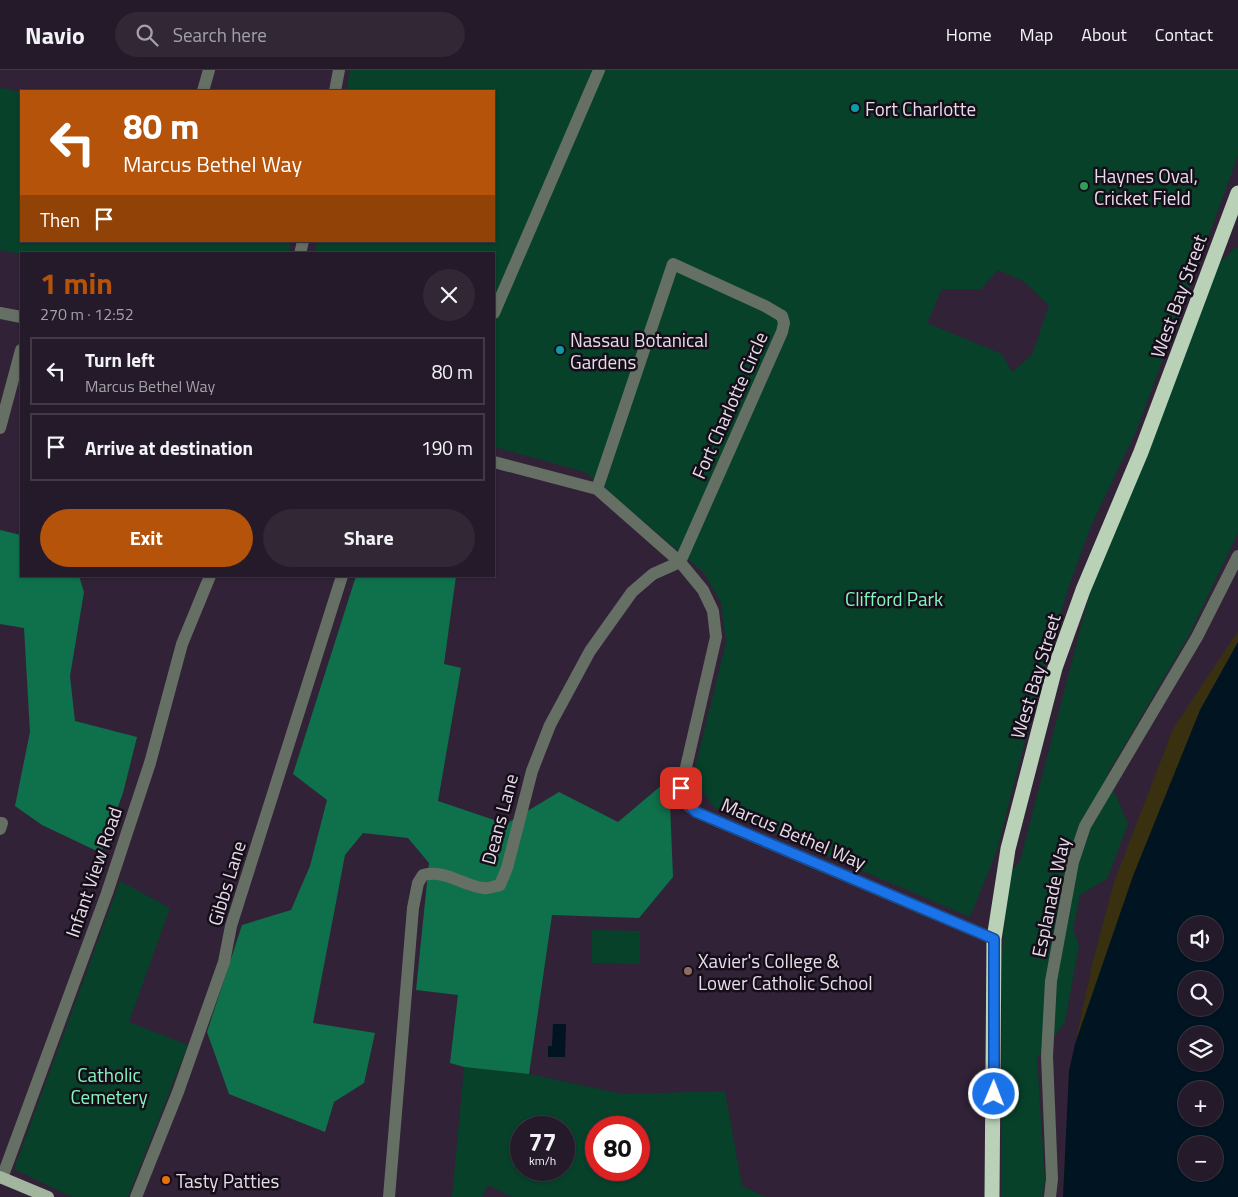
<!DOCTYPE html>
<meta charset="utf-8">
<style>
body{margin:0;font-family:"Titillium Web",sans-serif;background:#312735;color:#f1f3f6;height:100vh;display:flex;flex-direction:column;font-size:19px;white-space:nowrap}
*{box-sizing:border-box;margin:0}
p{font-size:16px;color:#a3a1a8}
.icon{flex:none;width:28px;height:28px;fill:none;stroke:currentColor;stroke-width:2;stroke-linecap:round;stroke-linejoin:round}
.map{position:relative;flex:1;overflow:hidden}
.sheet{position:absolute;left:20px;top:182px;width:475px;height:325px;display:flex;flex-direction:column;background:#251a29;border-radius:0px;box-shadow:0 1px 4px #0004,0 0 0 1px #423846}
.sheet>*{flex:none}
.guide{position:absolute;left:20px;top:20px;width:475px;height:152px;border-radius:0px;box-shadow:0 1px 4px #0004,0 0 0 1px #423846;background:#b45309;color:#fff;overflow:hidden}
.tools{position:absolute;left:1178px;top:846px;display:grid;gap:10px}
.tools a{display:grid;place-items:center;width:45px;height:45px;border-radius:50%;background:#251a29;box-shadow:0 1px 4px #0004,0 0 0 1px #423846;font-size:25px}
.speed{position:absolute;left:510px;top:1046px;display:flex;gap:10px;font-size:25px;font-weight:700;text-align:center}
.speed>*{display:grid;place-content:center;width:65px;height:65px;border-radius:50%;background:#251a29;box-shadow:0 1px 4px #0004,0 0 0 1px #423846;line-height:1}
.speed small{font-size:12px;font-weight:400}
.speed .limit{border:8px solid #d22;background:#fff;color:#111}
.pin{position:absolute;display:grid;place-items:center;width:42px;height:42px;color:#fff;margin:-21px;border-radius:10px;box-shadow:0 2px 8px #0006}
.me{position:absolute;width:55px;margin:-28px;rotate:1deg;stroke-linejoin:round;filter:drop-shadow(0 0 4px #0008)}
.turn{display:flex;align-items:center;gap:18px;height:105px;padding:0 20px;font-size:22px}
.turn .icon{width:65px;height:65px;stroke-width:2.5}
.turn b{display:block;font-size:35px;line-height:42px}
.then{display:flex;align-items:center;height:48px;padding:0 20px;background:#0003;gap:10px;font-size:19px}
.round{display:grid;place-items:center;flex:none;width:52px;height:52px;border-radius:26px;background:#312735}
.headline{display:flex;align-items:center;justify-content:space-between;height:85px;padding:0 20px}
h1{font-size:30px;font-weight:700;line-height:38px;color:#b45309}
.cta{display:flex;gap:10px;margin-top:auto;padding:10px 20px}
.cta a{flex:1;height:58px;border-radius:30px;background:#b45309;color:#fff;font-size:20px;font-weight:700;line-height:58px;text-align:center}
.cta a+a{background:#312735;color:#f1f3f6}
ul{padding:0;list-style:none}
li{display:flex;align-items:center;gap:15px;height:68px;margin:0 10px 8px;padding:0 10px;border:2px solid #423846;border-radius:0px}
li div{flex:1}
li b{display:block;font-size:19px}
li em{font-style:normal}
header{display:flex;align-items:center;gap:30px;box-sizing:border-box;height:70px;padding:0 25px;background:#251a29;border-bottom:1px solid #423846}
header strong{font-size:24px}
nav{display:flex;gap:28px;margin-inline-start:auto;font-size:18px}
.search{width:350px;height:45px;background:#312735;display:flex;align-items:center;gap:12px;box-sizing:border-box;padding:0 18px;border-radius:28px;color:#a3a1a8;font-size:19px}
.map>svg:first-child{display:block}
.green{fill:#07412a;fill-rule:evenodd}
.forest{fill:#0f714c}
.sand{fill:#38300f}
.water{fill:#001422;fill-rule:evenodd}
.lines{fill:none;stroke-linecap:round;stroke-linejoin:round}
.minor{stroke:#656f64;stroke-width:12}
.major{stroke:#a1b59f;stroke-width:12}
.highway{stroke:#b9d1b7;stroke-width:15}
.route-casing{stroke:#114b97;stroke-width:12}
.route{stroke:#1a73e8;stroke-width:9}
.culture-dot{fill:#0f9aa8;stroke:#150e18;stroke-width:2}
.leisure-dot{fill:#2e9e5b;stroke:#150e18;stroke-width:2}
.education-dot{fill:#8d6e63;stroke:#150e18;stroke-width:2}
.food-dot{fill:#e8710a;stroke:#150e18;stroke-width:2}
.labels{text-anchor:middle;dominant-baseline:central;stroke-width:5;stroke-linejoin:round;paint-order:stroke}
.poi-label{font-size:19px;fill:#e6dcea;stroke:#150e18;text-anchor:start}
.street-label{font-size:19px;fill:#e6dcea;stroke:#150e18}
.park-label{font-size:19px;fill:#83f7bf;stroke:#150e18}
</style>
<header>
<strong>Navio</strong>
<div class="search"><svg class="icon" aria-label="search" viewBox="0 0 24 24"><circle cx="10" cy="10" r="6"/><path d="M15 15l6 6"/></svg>Search here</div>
<nav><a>Home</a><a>Map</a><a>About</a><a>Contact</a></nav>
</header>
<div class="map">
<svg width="1238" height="1127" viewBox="0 0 1238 1127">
<rect width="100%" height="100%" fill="#312237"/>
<path class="green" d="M 350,0 L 1238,0 L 1238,86 L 1137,359 L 1090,458 L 1069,516 L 1044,596 L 997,780 L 970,847 L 715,738 L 692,710 L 726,572 L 721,533 L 704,503 L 585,402 L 494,377 L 494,184 L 315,184 L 317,171 L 494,171 L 494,21 L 346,21 ZM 998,200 L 1023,211 L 1049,235 L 1032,285 L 1012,302 L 1002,284 L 927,253 L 942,219 L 981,219 Z
M 0,18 L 21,22 L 21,171 L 291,171 L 289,184 L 21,184 L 0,180 Z
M 1235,178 L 1238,178 L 1238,463 L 1189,565 L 1107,705 L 1128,754 L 1107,809 L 1080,825 L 1073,860 L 1079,875 L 1065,952 L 1037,988 L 1045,1112 L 1042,1127 L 1001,1127 L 1002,886 L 1006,831 L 1011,802 L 1020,791 L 1090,522 L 1218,194 Z
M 120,811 L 170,838 L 129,952 L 188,975 L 128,1127 L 72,1127 L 14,1099 Z
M 592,860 L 640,861 L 640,894 L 592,893 Z
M 464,997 L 529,1004 L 623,1024 L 725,1021 L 742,1116 L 767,1127 L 512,1127 L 488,1115 L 482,1127 L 452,1127 ZM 521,1058 L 564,1058 L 564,1100 L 521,1100 ZM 596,1058 L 639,1058 L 639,1100 L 596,1100 Z"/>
<path class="forest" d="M 0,460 L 21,465 L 21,506 L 79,506 L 84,522 L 70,606 L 75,651 L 137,667 L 123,723 L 101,783 L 42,755 L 15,736 L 30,662 L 24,558 L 0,554 Z
M 356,506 L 456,506 L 444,594 L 461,598 L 438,731 L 506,754 L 559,722 L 618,752 L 669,709 L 673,807 L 639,848 L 552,845 L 529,1004 L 464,997 L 450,993 L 458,925 L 416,920 L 429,793 L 408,768 L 363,763 L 345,785 L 313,953 L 375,963 L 364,1013 L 334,1032 L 325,1062 L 229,1024 L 207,962 L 242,855 L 291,840 L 310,796 L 327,730 L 293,704 Z"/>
<path class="sand" d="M 1238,561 L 1238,611 L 1075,974 L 1093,891 L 1114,812 L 1173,659 Z"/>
<path class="water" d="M 1238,572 L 1238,1127 L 1063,1127 L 1069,1001 L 1075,974 L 1133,806 L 1200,640 ZM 1186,855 L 1214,855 L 1214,882 L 1186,882 ZM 1186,910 L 1214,910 L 1214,938 L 1186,938 ZM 1186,965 L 1214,965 L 1214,992 L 1186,992 ZM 1186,1020 L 1214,1020 L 1214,1048 L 1186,1048 ZM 1186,1075 L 1214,1075 L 1214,1102 L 1186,1102 Z
M 553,954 L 566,954 L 565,987 L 548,987 L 548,976 L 552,976 Z"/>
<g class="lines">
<path class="minor" d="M 203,21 L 209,0
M 335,21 L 339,0
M 300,184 L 303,171
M 0,243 L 21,247
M 494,243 L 599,0
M 0,358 L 21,280
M 494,392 L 597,419 L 680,492 L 703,520 L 713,541 L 716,567 L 681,719 L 688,735 L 696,742 L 994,869
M 0,753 L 2,753 L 0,759
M 2,1108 L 107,823 L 150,693 L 182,574 L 210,506
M 136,1127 L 178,1022 L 224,892 L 231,856 L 342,506
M 389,1127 L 413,838 L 418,813 L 423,805 C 446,799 463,816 484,818 C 489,819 495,816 500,815 L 507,798 L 532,701 L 550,655 L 590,581 L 632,522 L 653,504 L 680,492 L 782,262 L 784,253 L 782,246 L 765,236 L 673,194 L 597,419
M 1050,1127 L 1052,1109 L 1047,986 L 1051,911 L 1073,792 L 1085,756 L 1197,567 L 1238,486"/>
<path class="major" d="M 0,1107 L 48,1127"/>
<path class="highway" d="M 992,1127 L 994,869 L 1008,779 L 1055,598 L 1083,520 L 1141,382 L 1238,123"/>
</g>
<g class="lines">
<g class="route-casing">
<path id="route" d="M 681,718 L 688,734 L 696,742 L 994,869 L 994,1024"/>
</g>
<use href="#route" class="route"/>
</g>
<g class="culture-dot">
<circle cx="855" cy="38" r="5"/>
<circle cx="560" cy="280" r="5"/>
</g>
<circle class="leisure-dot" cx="1084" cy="116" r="5"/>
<circle class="education-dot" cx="688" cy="901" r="5"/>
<circle class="food-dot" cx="166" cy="1110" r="5"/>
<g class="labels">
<g class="poi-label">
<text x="865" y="38">Fort Charlotte</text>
<text x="1094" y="105">Haynes Oval,<tspan x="1094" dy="22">Cricket Field</tspan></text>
<text x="570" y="269">Nassau Botanical<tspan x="570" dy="22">Gardens</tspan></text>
<text x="698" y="890">Xavier's College &amp;<tspan x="698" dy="22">Lower Catholic School</tspan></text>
<text x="176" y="1110">Tasty Patties</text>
</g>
<g class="street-label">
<text transform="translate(1178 226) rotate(-70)">West Bay Street</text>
<text transform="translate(729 335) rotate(-66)">Fort Charlotte Circle</text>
<text transform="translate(1035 606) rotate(-73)">West Bay Street</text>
<text transform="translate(499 749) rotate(-75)">Deans Lane</text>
<text transform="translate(794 763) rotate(23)">Marcus Bethel Way</text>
<text transform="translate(93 802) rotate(-71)">Infant View Road</text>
<text transform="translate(226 813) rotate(-73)">Gibbs Lane</text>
<text transform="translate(1050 827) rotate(-78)">Esplanade Way</text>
</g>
<g class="park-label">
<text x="894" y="528">Clifford Park</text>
<text x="109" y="1004">Catholic<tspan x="109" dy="22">Cemetery</tspan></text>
</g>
</g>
</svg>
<div class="tools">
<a><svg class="icon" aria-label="sound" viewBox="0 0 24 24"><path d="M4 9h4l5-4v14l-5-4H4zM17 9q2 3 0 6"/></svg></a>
<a><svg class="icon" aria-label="search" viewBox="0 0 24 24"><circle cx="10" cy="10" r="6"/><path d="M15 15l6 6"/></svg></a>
<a><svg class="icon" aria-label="layers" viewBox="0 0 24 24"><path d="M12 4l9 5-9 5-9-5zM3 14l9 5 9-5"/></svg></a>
<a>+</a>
<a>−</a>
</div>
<div class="speed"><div>77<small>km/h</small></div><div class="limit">80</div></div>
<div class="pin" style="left:681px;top:718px;background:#d93025"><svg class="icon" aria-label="arrive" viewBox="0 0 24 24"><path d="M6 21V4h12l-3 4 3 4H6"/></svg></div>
<svg class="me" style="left:994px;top:1024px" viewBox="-20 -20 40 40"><circle r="17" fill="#1a73e8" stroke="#fff" stroke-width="3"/><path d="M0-11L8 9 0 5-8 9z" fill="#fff"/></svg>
<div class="guide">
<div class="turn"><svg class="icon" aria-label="left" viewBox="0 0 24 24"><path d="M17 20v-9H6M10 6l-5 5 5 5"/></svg><div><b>80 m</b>Marcus Bethel Way</div></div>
<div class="then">Then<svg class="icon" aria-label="arrive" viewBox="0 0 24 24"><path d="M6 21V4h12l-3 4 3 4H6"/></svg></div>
</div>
<section class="sheet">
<div class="headline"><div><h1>1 min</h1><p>270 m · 12:52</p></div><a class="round"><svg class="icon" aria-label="close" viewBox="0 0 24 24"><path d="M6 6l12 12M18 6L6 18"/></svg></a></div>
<ul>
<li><svg class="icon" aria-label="left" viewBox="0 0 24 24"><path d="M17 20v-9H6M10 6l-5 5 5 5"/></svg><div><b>Turn left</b><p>Marcus Bethel Way</p></div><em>80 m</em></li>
<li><svg class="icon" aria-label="arrive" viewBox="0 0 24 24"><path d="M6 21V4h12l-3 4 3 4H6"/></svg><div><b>Arrive at destination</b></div><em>190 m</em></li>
</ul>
<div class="cta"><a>Exit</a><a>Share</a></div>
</section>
</div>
